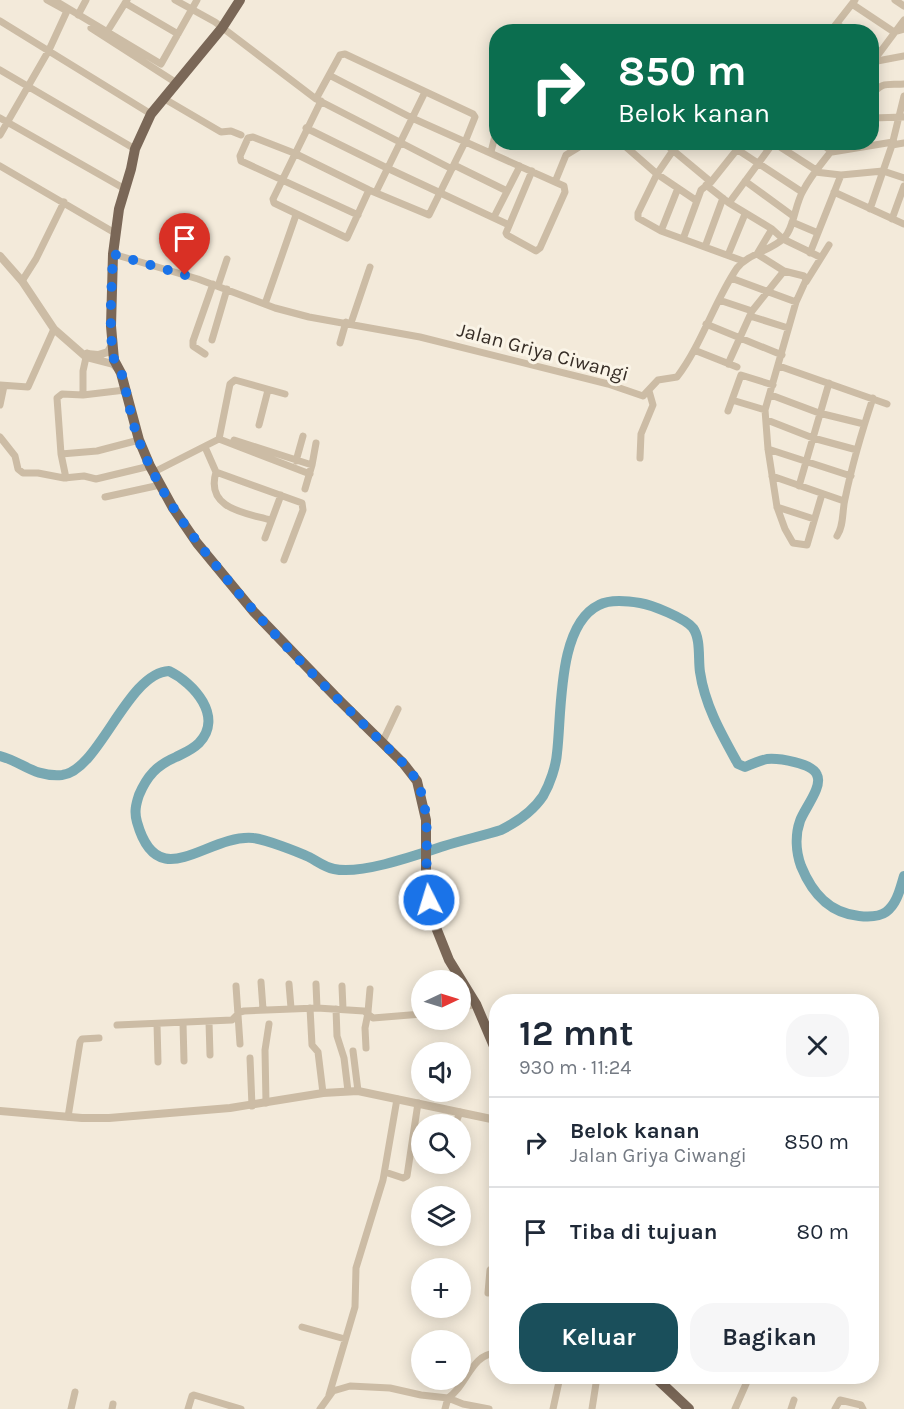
<!DOCTYPE html>
<html lang="id">
<meta charset="utf-8">
<style>
body{margin:0;font-family:Karla,sans-serif;background:#f6f6f7;color:#1f2937;height:100vh;display:flex;flex-direction:column;font-size:22px;white-space:nowrap}
*{box-sizing:border-box;margin:0}
p{font-size:20px;color:#747a83}
.icon{flex:none;width:33px;height:33px;fill:none;stroke:currentColor;stroke-width:2;stroke-linecap:round;stroke-linejoin:round}
.map{position:relative;flex:1;overflow:hidden}
.sheet{position:absolute;left:489px;top:994px;width:390px;height:390px;display:flex;flex-direction:column;background:#fff;border-radius:24px;box-shadow:0 3px 15px #0003}
.sheet>*{flex:none}
.guide{position:absolute;left:489px;top:24px;width:390px;height:126px;border-radius:24px;box-shadow:0 3px 15px #0003;background:#0b6e4f;color:#fff;overflow:hidden}
.needle{width:39px;rotate:86deg}
.fabs{position:absolute;left:411px;top:970px;display:grid;gap:12px}
.fabs a{display:grid;place-items:center;width:60px;height:60px;border-radius:50%;background:#fff;box-shadow:0 3px 15px #0003;font-size:30px}
.pin{position:absolute;display:grid;place-items:center;width:51px;height:51px;color:#fff;margin:-62px -26px;border-radius:50% 50% 50% 0;rotate:-45deg;box-shadow:0 0 6px #0007}
.pin .icon{rotate:45deg}
.me{position:absolute;width:66px;margin:-33px;rotate:355deg;stroke-linejoin:round;filter:drop-shadow(0 0 4px #0008)}
.turn{display:flex;align-items:center;gap:21px;height:126px;padding:0 30px;font-size:27px}
.turn .icon{width:78px;height:78px;stroke-width:2.5}
.turn b{display:block;font-size:42px;line-height:51px}
.round{display:grid;place-items:center;flex:none;width:63px;height:63px;border-radius:24px;background:#f6f6f7}
.headline{display:flex;align-items:center;justify-content:space-between;height:102px;padding:0 30px}
h1{font-size:36px;font-weight:700;line-height:45px}
.primary-button{display:flex;gap:12px;margin-top:auto;padding:12px 30px}
.primary-button a{flex:1;height:69px;border-radius:24px;background:#1a4f5b;color:#fff;font-size:24px;font-weight:700;line-height:69px;text-align:center}
.primary-button a+a{background:#f6f6f7;color:#1f2937}
ul{padding:0;list-style:none}
li{display:flex;align-items:center;gap:18px;height:90px;padding:0 30px;border-top:2px solid #e0e1e3}
li div{flex:1}
li b{display:block;font-size:22px}
li em{font-style:normal}
.map>svg:first-child{display:block}
.lines{fill:none;stroke-linecap:round;stroke-linejoin:round}
.river{stroke:#78a8b2;stroke-width:10}
.minor{stroke:#ccbca5;stroke-width:7}
.tertiary{stroke:#ccbca5;stroke-width:8}
.primary{stroke:#7a6757;stroke-width:10}
.route{stroke:#1a73e8;stroke-width:10;stroke-dasharray:0 18}
.labels{text-anchor:middle;dominant-baseline:central;stroke-width:6;stroke-linejoin:round;paint-order:stroke}
.street-label{font-size:20px;fill:#372e27;stroke:#faf4e7}
</style>
<div class="map">
<svg width="904" height="1409" viewBox="0 0 904 1409">
<rect width="100%" height="100%" fill="#f3eada"/>
<g class="lines">
<path class="river" d="M 0,756 C 23,762 33,777 62,775 C 99,771 127,673 169,671 C 194,683 224,717 199,743 C 192,750 184,753 176,757 C 157,765 147,776 139,795 C 136,804 134,812 137,822 C 158,897 206,834 253,838 C 265,839 298,852 309,857 C 317,861 324,867 334,869 C 361,875 417,855 444,846 C 463,840 482,836 501,830 C 517,822 533,811 543,796 C 550,784 556,766 557,753 C 562,713 557,625 599,605 C 610,599 628,601 640,603 C 652,605 685,618 693,628 C 701,639 698,659 700,672 C 705,706 722,735 738,764 L 745,767 C 752,764 759,761 767,759 C 778,758 813,763 817,775 C 823,787 804,809 800,821 C 795,835 796,852 801,866 C 812,893 829,913 859,916 C 868,917 879,917 886,912 C 897,904 900,889 904,876"/>
<path class="minor" d="M 54,0 L 161,64 L 197,0
M 175,0 L 215,22 L 316,99 L 452,169
M 895,0 L 904,6
M 125,3 L 178,34
M 852,4 L 894,32 L 904,29
M 78,15 L 86,0
M 0,21 L 151,114
M 837,24 L 848,32
M 91,28 L 175,82
M 107,32 L 127,0
M 830,32 L 855,0
M 872,46 L 879,51
M 872,62 L 904,56
M 872,63 L 904,20
M 0,70 L 135,149
M 329,75 L 412,118 L 555,182 L 564,186 L 565,192 L 540,248 L 536,251 L 507,235 L 506,233 L 532,171
M 872,95 C 882,81 888,85 904,84
M 163,98 L 221,132 L 231,131 L 241,135
M 316,99 L 340,55 L 345,54 L 473,114 L 475,117 L 465,142 L 429,215 L 369,190 L 294,153 L 253,137 L 248,138 L 240,156 L 241,161 L 358,215
M 321,101 L 273,199 L 274,203 L 347,238 L 369,190
M 0,118 L 125,189
M 872,118 L 904,117
M 306,128 L 387,168 L 509,225
M 0,135 L 49,50 L 67,11 L 47,0
M 624,142 L 625,146 L 657,174 L 697,201
M 663,142 L 711,182
M 820,142 L 832,152 L 893,142
M 774,143 L 816,170
M 892,145 L 904,143
M 674,149 L 657,174 L 638,213 L 638,218 L 661,231 L 743,261
M 738,150 L 802,192
M 491,152 L 496,132
M 454,165 L 507,191
M 0,166 L 115,233
M 815,172 L 841,175 L 883,171 L 904,178
M 745,181 L 793,216
M 555,182 L 566,155 L 584,144
M 706,185 L 729,203 L 772,229 L 783,239 L 820,257
M 376,192 L 425,92
M 834,192 L 904,224
M 729,203 L 774,142
M 870,209 L 892,145 L 904,96
M 494,217 L 520,166
M 892,219 L 904,186
M 792,222 L 818,233
M 772,229 L 757,254 L 784,271 L 804,276 L 806,280 L 796,302 L 765,410 L 768,449 L 777,507 L 785,529 L 793,543 L 807,545 L 822,494
M 661,231 L 678,188
M 683,239 L 701,190 L 711,182 L 743,142
M 705,247 L 723,198
M 810,253 L 841,175
M 113,254 L 198,279 L 275,308 L 309,317 L 420,337 L 608,384 L 643,396 L 658,380 L 677,377 C 702,344 714,302 737,268 C 749,253 771,251 784,238 C 794,228 795,204 803,191 C 812,173 826,159 838,142
M 728,255 L 745,214
M 731,278 L 796,302
M 22,281 L 36,259 L 64,202
M 806,282 L 829,245
M 218,286 L 227,259
M 719,300 L 752,311
M 265,304 L 296,215
M 750,316 L 788,328
M 351,323 L 370,267
M 706,324 L 782,355
M 212,340 L 227,289
M 340,343 L 346,322
M 694,350 L 737,367
M 205,354 L 193,346 L 193,341 L 213,284
M 728,364 L 752,311 L 784,271
M 779,366 L 887,404
M 0,385 L 28,387 L 54,329
M 83,395 L 83,371 L 87,353
M 771,395 L 819,413 L 864,424
M 732,400 L 765,410
M 0,405 L 4,386
M 728,411 L 741,375 L 773,385
M 767,420 L 813,438 L 857,450
M 259,425 L 268,390
M 0,437 L 15,456 L 18,469 L 23,473 L 38,473 L 64,478 L 84,476 L 96,479 L 150,466
M 219,439 L 310,474
M 234,440 L 312,465
M 205,447 L 216,472 L 302,503 L 303,510 L 284,560
M 768,449 L 851,476
M 61,454 L 97,451 L 139,440
M 640,458 L 641,434 L 653,405 L 649,391
M 296,461 L 303,436
M 154,472 L 219,439 L 230,384 L 235,380 L 285,394
M 216,472 C 205,509 246,513 270,520
M 772,476 L 844,501
M 66,478 L 61,454 L 57,398 L 62,394 L 83,395 L 125,390
M 799,486 L 829,383
M 305,489 L 312,465 L 316,443
M 105,497 L 160,485
M 777,507 L 814,519
M 837,536 C 844,526 842,511 845,499 C 852,465 862,431 873,398
M 265,538 L 281,495
M 382,743 L 398,709
M 261,982 L 263,1009
M 289,984 L 291,1008
M 316,984 L 317,1008
M 236,986 L 240,1044
M 342,986 L 343,1009
M 558,1002 L 562,999 L 578,1002
M 310,1008 L 312,1045 L 318,1052 L 323,1093
M 460,1008 L 476,1004
M 336,1009 L 337,1036 L 344,1058 L 348,1091
M 368,1012 L 370,989
M 209,1022 L 210,1055
M 183,1023 L 184,1061
M 157,1024 L 158,1062
M 117,1025 L 232,1020 L 240,1012 L 244,1011 L 317,1008 L 364,1011 L 373,1018 L 422,1014
M 366,1048 L 365,1028 L 368,1013
M 353,1051 L 358,1091
M 250,1058 L 252,1106
M 266,1103 L 265,1050 L 269,1024
M 68,1117 L 80,1042 L 82,1039 L 99,1038
M 455,1125 L 460,1112
M 385,1172 L 403,1178 L 407,1176 L 418,1103
M 488,1293 L 490,1270 L 496,1265
M 302,1327 L 345,1339
M 329,1395 L 355,1307 L 356,1268 L 383,1180 L 397,1099
M 71,1409 L 75,1392
M 112,1409 L 113,1404
M 188,1409 L 192,1396 L 194,1395 L 241,1409
M 320,1409 L 333,1391 L 350,1386 L 390,1388 L 421,1395 L 448,1398 C 467,1386 471,1354 496,1353
M 445,1409 L 448,1398 L 463,1404 L 489,1409
M 553,1409 L 560,1377
M 592,1409 L 597,1377
M 735,1409 L 749,1377
M 791,1409 L 794,1400
M 835,1409 L 840,1400 L 861,1405 L 863,1409"/>
<path class="tertiary" d="M 0,256 L 22,281 L 54,329 L 86,357 L 113,364 L 117,368
M 87,354 L 98,355 L 108,352 L 113,343
M 0,1111 L 82,1118 L 109,1118 L 230,1108 L 323,1093 L 358,1091 L 496,1120"/>
<path class="primary" d="M 240,0 L 222,28 L 151,114 L 135,149 L 131,169 L 119,209 L 113,254 L 111,326 L 114,360 L 121,373 L 139,440 L 150,466 L 173,508 L 197,543 L 254,612 L 335,696 L 403,763 L 417,781 L 426,820 L 426,884 L 431,915 L 449,960 L 476,1004 L 496,1051
M 655,1377 L 689,1409"/>
</g>
<g class="lines">
<path class="route" d="M 185,275 L 113,254 C 112,285 108,330 114,359 C 116,364 120,369 122,375 C 128,397 131,420 139,441 C 157,488 186,529 218,568 C 274,639 339,700 403,763 C 408,769 414,775 417,782 C 434,817 422,862 429,900"/>
</g>
<g class="labels">
<g class="street-label">
<text transform="translate(543 352) rotate(15)">Jalan Griya Ciwangi</text>
</g>
</g>
</svg>
<div class="fabs">
<a><svg class="needle" viewBox="-14 -14 28 28"><path d="M0-13l5 13h-10z" fill="#e53935"/><path d="M0 13l5-13h-10z" fill="#747a83"/></svg></a>
<a><svg class="icon" aria-label="sound" viewBox="0 0 24 24"><path d="M4 9h4l5-4v14l-5-4H4zM17 9q2 3 0 6"/></svg></a>
<a><svg class="icon" aria-label="search" viewBox="0 0 24 24"><circle cx="10" cy="10" r="6"/><path d="M15 15l6 6"/></svg></a>
<a><svg class="icon" aria-label="layers" viewBox="0 0 24 24"><path d="M12 4l9 5-9 5-9-5zM3 14l9 5 9-5"/></svg></a>
<a>+</a>
<a>−</a>
</div>
<div class="pin" style="left:185px;top:275px;background:#d93025"><svg class="icon" aria-label="arrive" viewBox="0 0 24 24"><path d="M6 21V4h12l-3 4 3 4H6"/></svg></div>
<svg class="me" style="left:429px;top:900px" viewBox="-20 -20 40 40"><circle r="17" fill="#1a73e8" stroke="#fff" stroke-width="3"/><path d="M0-11L8 9 0 5-8 9z" fill="#fff"/></svg>
<div class="guide">
<div class="turn"><svg class="icon" aria-label="right" viewBox="0 0 24 24"><path d="M7 20v-9h11M14 6l5 5-5 5"/></svg><div><b>850 m</b>Belok kanan</div></div>
</div>
<section class="sheet">
<div class="headline"><div><h1>12 mnt</h1><p>930 m · 11:24</p></div><a class="round"><svg class="icon" aria-label="close" viewBox="0 0 24 24"><path d="M6 6l12 12M18 6L6 18"/></svg></a></div>
<ul>
<li><svg class="icon" aria-label="right" viewBox="0 0 24 24"><path d="M7 20v-9h11M14 6l5 5-5 5"/></svg><div><b>Belok kanan</b><p>Jalan Griya Ciwangi</p></div><em>850 m</em></li>
<li><svg class="icon" aria-label="arrive" viewBox="0 0 24 24"><path d="M6 21V4h12l-3 4 3 4H6"/></svg><div><b>Tiba di tujuan</b></div><em>80 m</em></li>
</ul>
<div class="primary-button"><a>Keluar</a><a>Bagikan</a></div>
</section>
</div>
